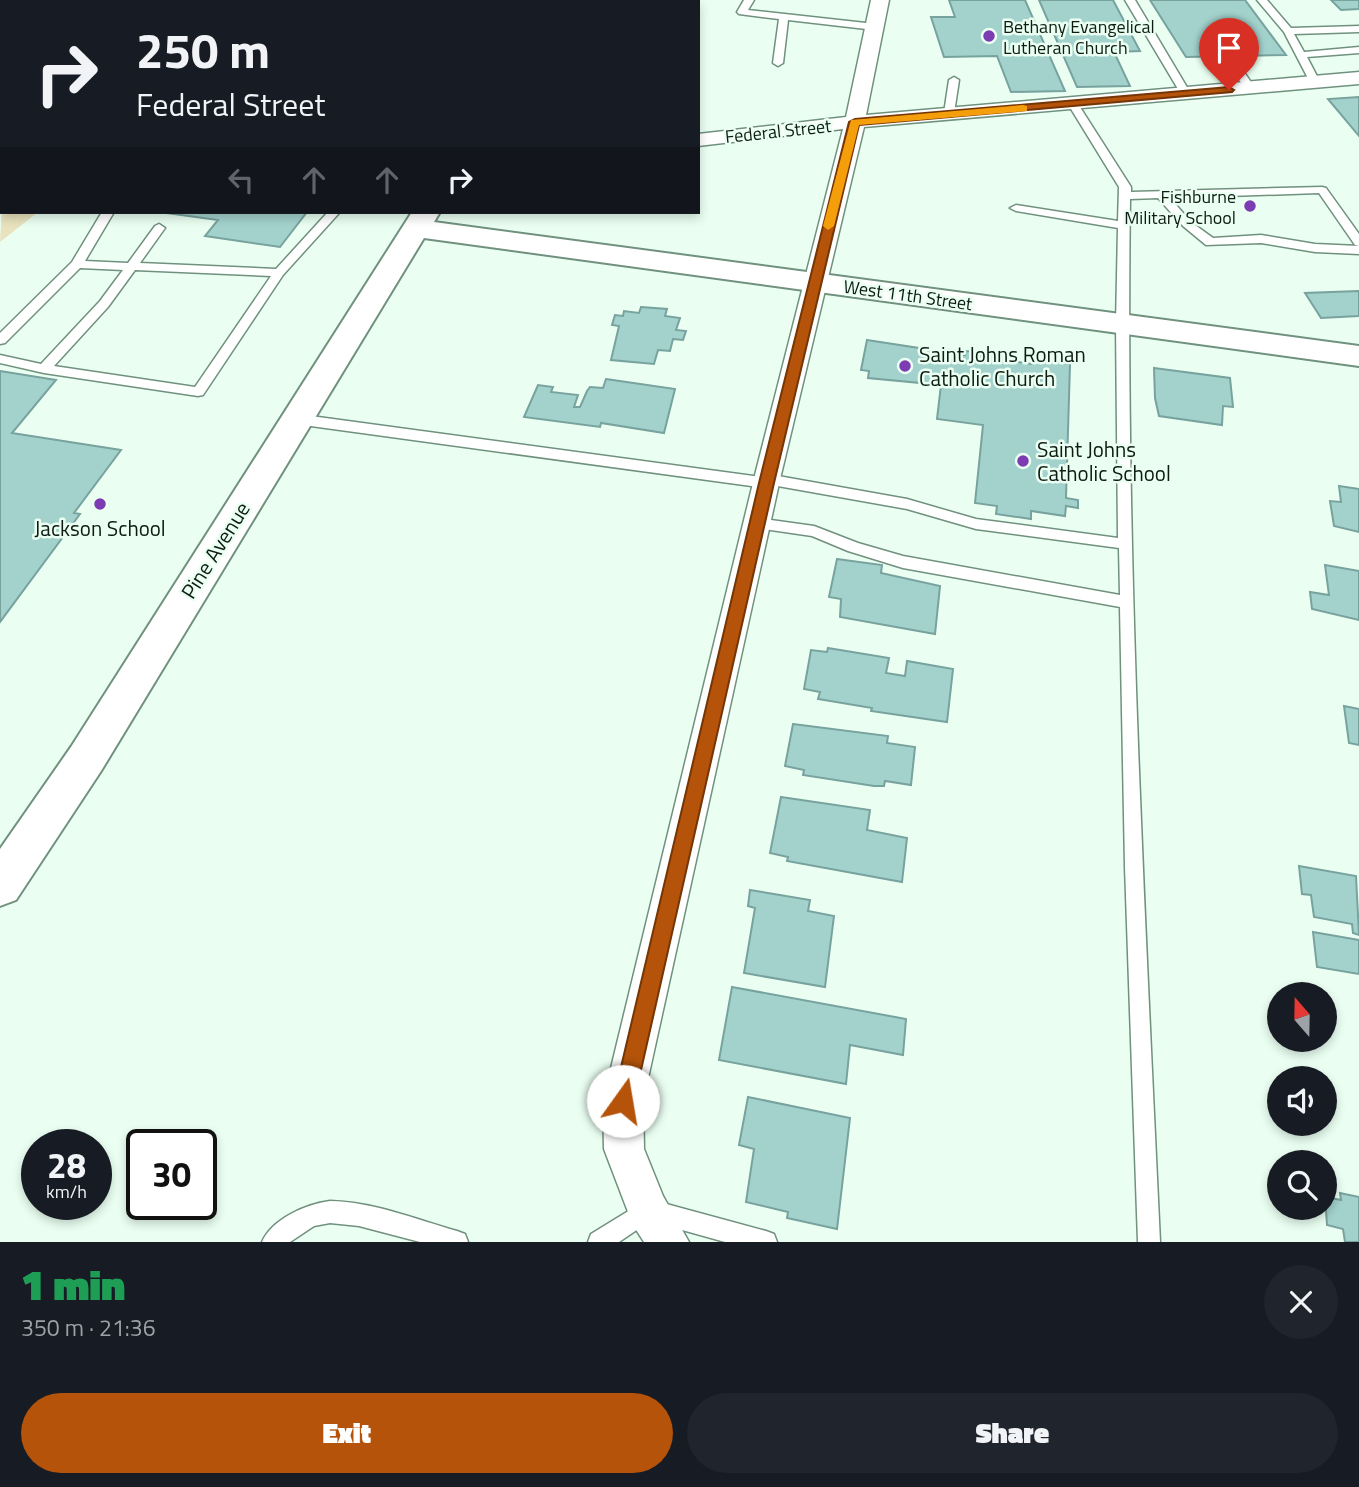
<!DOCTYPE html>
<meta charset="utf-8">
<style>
body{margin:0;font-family:"Titillium Web",sans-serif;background:#20242c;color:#f1f3f6;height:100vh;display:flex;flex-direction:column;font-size:26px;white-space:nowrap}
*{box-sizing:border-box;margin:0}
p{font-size:23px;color:#9ea1a6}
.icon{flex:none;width:38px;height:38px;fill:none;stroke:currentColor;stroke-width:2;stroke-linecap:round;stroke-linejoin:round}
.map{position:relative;height:1242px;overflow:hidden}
.sheet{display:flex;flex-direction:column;background:#171b24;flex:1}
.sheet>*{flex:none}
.top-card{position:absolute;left:0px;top:0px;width:700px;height:214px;box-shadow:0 4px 10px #0003;background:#171b24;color:#f1f3f6;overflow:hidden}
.needle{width:46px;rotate:340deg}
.tools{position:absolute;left:1267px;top:982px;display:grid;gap:14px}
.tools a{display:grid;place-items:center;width:70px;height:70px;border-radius:50%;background:#171b24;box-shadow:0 4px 10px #0003;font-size:35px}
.speed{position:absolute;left:21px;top:1129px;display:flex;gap:14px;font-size:35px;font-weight:700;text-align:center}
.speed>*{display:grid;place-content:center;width:91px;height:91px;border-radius:50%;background:#171b24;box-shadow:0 4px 10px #0003;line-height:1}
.speed small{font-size:18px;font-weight:400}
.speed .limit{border:4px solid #111;border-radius:10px;background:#fff;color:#111}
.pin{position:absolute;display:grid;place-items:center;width:60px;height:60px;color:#fff;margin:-72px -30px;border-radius:50% 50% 50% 0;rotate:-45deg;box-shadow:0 0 7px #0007}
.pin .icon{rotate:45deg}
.me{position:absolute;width:77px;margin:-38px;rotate:13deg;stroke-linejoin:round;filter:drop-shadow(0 0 5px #0008)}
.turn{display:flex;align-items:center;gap:24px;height:147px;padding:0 21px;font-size:32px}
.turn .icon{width:91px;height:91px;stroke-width:2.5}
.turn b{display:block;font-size:49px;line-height:60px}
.lanes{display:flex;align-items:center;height:66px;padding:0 21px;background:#0003;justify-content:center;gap:35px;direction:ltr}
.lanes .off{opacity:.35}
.round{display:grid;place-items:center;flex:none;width:74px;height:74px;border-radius:37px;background:#20242c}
.head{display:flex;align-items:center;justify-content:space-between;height:119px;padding:0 21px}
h1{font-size:42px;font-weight:800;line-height:52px;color:#1e9e55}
.cta{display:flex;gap:14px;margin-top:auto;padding:14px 21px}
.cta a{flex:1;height:80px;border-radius:42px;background:#b45309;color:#fff;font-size:28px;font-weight:800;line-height:80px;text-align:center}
.cta a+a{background:#20242c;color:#f1f3f6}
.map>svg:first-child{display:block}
.green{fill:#e8e2bd}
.building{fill:#a3d2cd;stroke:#78a29e;stroke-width:2}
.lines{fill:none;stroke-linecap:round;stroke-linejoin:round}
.service-casing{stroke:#70917e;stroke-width:3}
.minor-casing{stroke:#70917e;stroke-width:3}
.tertiary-casing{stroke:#70917e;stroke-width:4}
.primary-casing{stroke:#70917e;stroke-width:4}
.service{fill:#fff;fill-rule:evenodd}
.minor{fill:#fff;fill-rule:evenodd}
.tertiary{fill:#fff;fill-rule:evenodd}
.primary{fill:#fff;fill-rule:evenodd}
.route{fill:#b45309;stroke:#753606;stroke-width:2}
.slow{fill:#f59e0b}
.poi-dot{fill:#7d3cb1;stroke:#eafff2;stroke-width:2.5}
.labels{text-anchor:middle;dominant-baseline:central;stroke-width:5;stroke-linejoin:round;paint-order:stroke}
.far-poi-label{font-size:18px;fill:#0e1b13;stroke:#eafff2;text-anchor:start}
.far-street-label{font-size:18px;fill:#0e1b13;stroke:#eafff2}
.poi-label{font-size:21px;fill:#0e1b13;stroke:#eafff2;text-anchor:start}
.street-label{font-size:21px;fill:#0e1b13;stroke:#eafff2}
</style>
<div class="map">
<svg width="1359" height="1242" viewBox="0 0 1359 1242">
<rect width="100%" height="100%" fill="#eafff2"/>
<path class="green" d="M 2,207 L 2,212 L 38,212 L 0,242 Z"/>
<path class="building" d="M 949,0 L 1025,0 L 1065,91 L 1011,92 L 997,56 L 944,57 L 931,17 L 955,17 Z
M 1039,0 L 1113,0 L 1140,51 L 1114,52 L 1130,86 L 1077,87 Z
M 1150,0 L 1245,0 L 1286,55 L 1186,57 Z
M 1331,0 L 1359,0 L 1359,9 L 1341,10 Z
M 1359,97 L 1359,136 L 1328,99 Z
M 159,212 L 307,212 L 280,247 L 205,236 L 218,220 Z
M 1359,291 L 1359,316 L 1321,318 L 1305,293 Z
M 641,307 L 667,309 L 665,316 L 680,318 L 676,330 L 686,331 L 683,340 L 673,339 L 670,351 L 658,350 L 654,364 L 611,360 L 619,326 L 612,325 L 615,315 L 623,316 L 624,311 L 639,313 Z
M 867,340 L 965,355 L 966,351 L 1012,354 L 1011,361 L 1032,364 L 1033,359 L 1070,364 L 1066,498 L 1078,500 L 1078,508 L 1066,506 L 1065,516 L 1031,511 L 1031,519 L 996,514 L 997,506 L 975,503 L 983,425 L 937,419 L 941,385 L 868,378 L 869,371 L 861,370 Z
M 1154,368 L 1230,378 L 1233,407 L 1223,406 L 1222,425 L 1159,416 L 1155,398 Z
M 0,371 L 56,380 L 12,433 L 121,450 L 74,513 L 80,514 L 0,622 Z
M 606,379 L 675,389 L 664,433 L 601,423 L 600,427 L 524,417 L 538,385 L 553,387 L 551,392 L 578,395 L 574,407 L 580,407 L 587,391 L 590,387 L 603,388 Z
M 1339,486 L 1359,489 L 1359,532 L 1334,526 L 1330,501 L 1341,502 Z
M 837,559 L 882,565 L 881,573 L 940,586 L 935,634 L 840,617 L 841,599 L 829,597 Z
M 1325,565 L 1359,571 L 1359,620 L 1312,609 L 1310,592 L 1329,595 Z
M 828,648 L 889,658 L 886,673 L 905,676 L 907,661 L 953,669 L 947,722 L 871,711 L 872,708 L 818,699 L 820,692 L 804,689 L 811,650 L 827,652 Z
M 1344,706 L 1359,709 L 1359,745 L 1349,743 Z
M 793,724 L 888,736 L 887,743 L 915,747 L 911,785 L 885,781 L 884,786 L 874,786 L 803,775 L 804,770 L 785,766 Z
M 781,797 L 870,810 L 867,830 L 907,838 L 902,882 L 787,861 L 788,857 L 770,853 Z
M 1299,866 L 1356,876 L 1359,935 L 1353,933 L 1352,924 L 1314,917 L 1311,895 L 1302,894 Z
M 750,890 L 810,900 L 808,911 L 834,916 L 825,987 L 744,973 L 755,908 L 748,906 Z
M 1313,932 L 1359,940 L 1359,974 L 1317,967 Z
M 732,987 L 906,1019 L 903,1055 L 850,1045 L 846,1084 L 719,1060 Z
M 748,1097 L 850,1118 L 837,1229 L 787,1218 L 788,1212 L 746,1202 L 754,1149 L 739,1145 Z
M 1340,1193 L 1359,1197 L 1359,1242 L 1345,1242 L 1343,1229 L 1327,1225 L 1325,1197 L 1341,1200 Z"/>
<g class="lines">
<g class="service-casing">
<path id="service" d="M 174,0 L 184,0 L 173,2 Z
M 744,0 L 754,0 L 748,10 L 875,24 L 880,27 L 875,30 L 788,20 L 783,63 L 778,66 L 773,63 L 779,19 L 739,14 L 737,12 Z
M 1125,0 L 1135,0 L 1191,94 L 1190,96 L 1181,94 Z
M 1257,0 L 1267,0 L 1291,28 L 1359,26 L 1359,32 L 1294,34 L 1304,52 L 1359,47 L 1359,53 L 1307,57 L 1320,82 L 1311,84 L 1284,32 Z
M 1225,56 L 1233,56 L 1255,88 L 1254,90 L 1246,90 L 1224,58 Z
M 954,77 L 959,80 L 954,113 L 949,116 L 944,113 L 949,80 Z
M 1069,102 L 1078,104 L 1131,187 L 1131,192 L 1322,187 L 1326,188 L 1359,234 L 1359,246 L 1355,245 L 1319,193 L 1170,198 L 1191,222 L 1213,238 L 1261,235 L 1315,244 L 1359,246 L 1359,254 L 1315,252 L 1261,243 L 1206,245 L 1183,226 L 1158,198 L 1130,199 C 1125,547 1144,895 1160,1242 L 1138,1242 L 1125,867 L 1120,607 L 903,568 L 848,551 L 812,536 L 757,528 L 750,523 L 757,518 L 814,526 L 858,543 L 903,556 L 1120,595 L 1119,548 L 976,529 L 907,509 L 772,485 L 766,488 L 296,424 L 289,419 L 296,414 L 761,477 L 767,474 L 907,499 L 976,519 L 1118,538 L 1116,324 L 1118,228 L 1016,211 L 1010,208 L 1016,205 L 1118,221 L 1119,187 L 1068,104 Z
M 102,212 L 114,212 L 85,261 L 128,263 L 155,226 L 159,224 L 165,228 L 140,263 L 276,269 L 328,212 L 340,212 L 283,275 L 203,395 L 198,396 L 44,373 L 0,363 L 0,355 L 41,364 L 100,301 L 123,270 L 80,268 L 5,343 L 0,344 L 0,333 L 72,262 ZM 135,270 L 271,276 L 195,387 L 54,366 L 108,307 Z
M 648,1199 L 766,1231 L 774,1234 L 777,1242 L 725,1242 L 650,1221 L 619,1242 L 588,1242 L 591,1234 Z
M 330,1201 C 374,1202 415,1219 457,1231 L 465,1234 L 468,1242 L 420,1242 L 359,1226 L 330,1223 L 314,1226 L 290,1242 L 262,1242 C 272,1219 306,1204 330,1201 Z"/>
</g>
<g class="minor-casing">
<path id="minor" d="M 871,0 L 889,0 L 866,115 L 1359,72 L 1359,84 L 864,127 L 780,479 L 643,1101 L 644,1149 L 663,1196 L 689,1242 L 644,1242 L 633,1225 L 604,1149 L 603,1101 L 754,479 L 843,129 L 698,146 L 698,134 L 846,117 Z
M 0,79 L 2,80 L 2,92 L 0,91 Z"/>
</g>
<g class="tertiary-casing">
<path id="tertiary" d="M 274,0 L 297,0 L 273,2 Z
M 412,212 L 440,212 L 434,222 L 1359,346 L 1359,366 L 424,238 L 101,771 L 16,900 L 0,906 L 0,849 L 71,747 Z"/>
</g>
<g class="primary-casing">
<path id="primary" d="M 409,0 L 506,0 L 505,2 Z"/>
</g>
<use href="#service" class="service"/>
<use href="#minor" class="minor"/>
<use href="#tertiary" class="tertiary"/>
<use href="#primary" class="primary"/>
</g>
<path class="route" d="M 1229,87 L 1234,90 L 1232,92 L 859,125 L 774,483 L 634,1101 L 631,1108 L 623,1111 L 616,1108 L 613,1101 L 759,483 L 849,122 L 855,119 Z"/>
<path class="slow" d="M 1023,105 L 1027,106 L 1027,111 L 859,125 L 834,226 L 828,230 L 823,226 L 851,120 Z"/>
<g class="poi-dot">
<circle cx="989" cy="36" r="7"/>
<circle cx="1250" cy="206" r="7"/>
<circle cx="905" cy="366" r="7"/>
<circle cx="1023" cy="461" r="7"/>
<circle cx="100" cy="504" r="7"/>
</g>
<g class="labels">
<g class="far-poi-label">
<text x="1003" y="26">Bethany Evangelical<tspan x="1003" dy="21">Lutheran Church</tspan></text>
<text x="1236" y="196" text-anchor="end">Fishburne<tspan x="1236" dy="21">Military School</tspan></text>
</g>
<g class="far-street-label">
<text transform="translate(778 131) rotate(-6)">Federal Street</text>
<text transform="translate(908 295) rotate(8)">West 11th Street</text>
</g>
<g class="poi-label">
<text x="919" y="354">Saint Johns Roman<tspan x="919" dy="24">Catholic Church</tspan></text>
<text x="1037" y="449">Saint Johns<tspan x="1037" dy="24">Catholic School</tspan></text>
<text x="100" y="528" text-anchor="middle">Jackson School</text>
</g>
<g class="street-label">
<text transform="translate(215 550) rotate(-58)">Pine Avenue</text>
</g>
</g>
</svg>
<div class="tools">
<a><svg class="needle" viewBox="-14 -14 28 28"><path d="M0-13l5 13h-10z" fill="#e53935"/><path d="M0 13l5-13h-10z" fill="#9ea1a6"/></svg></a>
<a><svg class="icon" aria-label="sound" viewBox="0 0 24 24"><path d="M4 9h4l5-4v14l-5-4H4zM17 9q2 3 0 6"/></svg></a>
<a><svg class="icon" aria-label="search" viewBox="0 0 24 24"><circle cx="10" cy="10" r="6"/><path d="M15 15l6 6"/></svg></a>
</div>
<div class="speed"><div>28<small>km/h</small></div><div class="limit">30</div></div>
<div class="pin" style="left:1229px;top:90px;background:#d93025"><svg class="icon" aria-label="arrive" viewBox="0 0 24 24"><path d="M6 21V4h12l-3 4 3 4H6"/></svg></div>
<svg class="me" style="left:623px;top:1101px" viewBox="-20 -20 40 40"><circle r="19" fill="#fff"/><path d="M0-13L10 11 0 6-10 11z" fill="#b45309"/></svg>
<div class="top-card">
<div class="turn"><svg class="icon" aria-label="right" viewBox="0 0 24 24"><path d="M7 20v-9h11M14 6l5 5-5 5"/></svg><div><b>250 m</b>Federal Street</div></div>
<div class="lanes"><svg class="icon off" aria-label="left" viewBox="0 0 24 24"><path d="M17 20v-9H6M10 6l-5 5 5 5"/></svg><svg class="icon off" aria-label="ahead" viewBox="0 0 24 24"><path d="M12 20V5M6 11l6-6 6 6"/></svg><svg class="icon off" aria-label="ahead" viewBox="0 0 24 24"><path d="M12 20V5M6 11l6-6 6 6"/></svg><svg class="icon" aria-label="right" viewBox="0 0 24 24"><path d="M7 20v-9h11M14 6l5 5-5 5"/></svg></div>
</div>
</div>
<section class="sheet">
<div class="head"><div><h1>1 min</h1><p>350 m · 21:36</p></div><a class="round"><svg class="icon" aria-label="close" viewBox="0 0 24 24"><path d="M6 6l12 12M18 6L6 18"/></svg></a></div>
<div class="cta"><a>Exit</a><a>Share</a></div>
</section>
